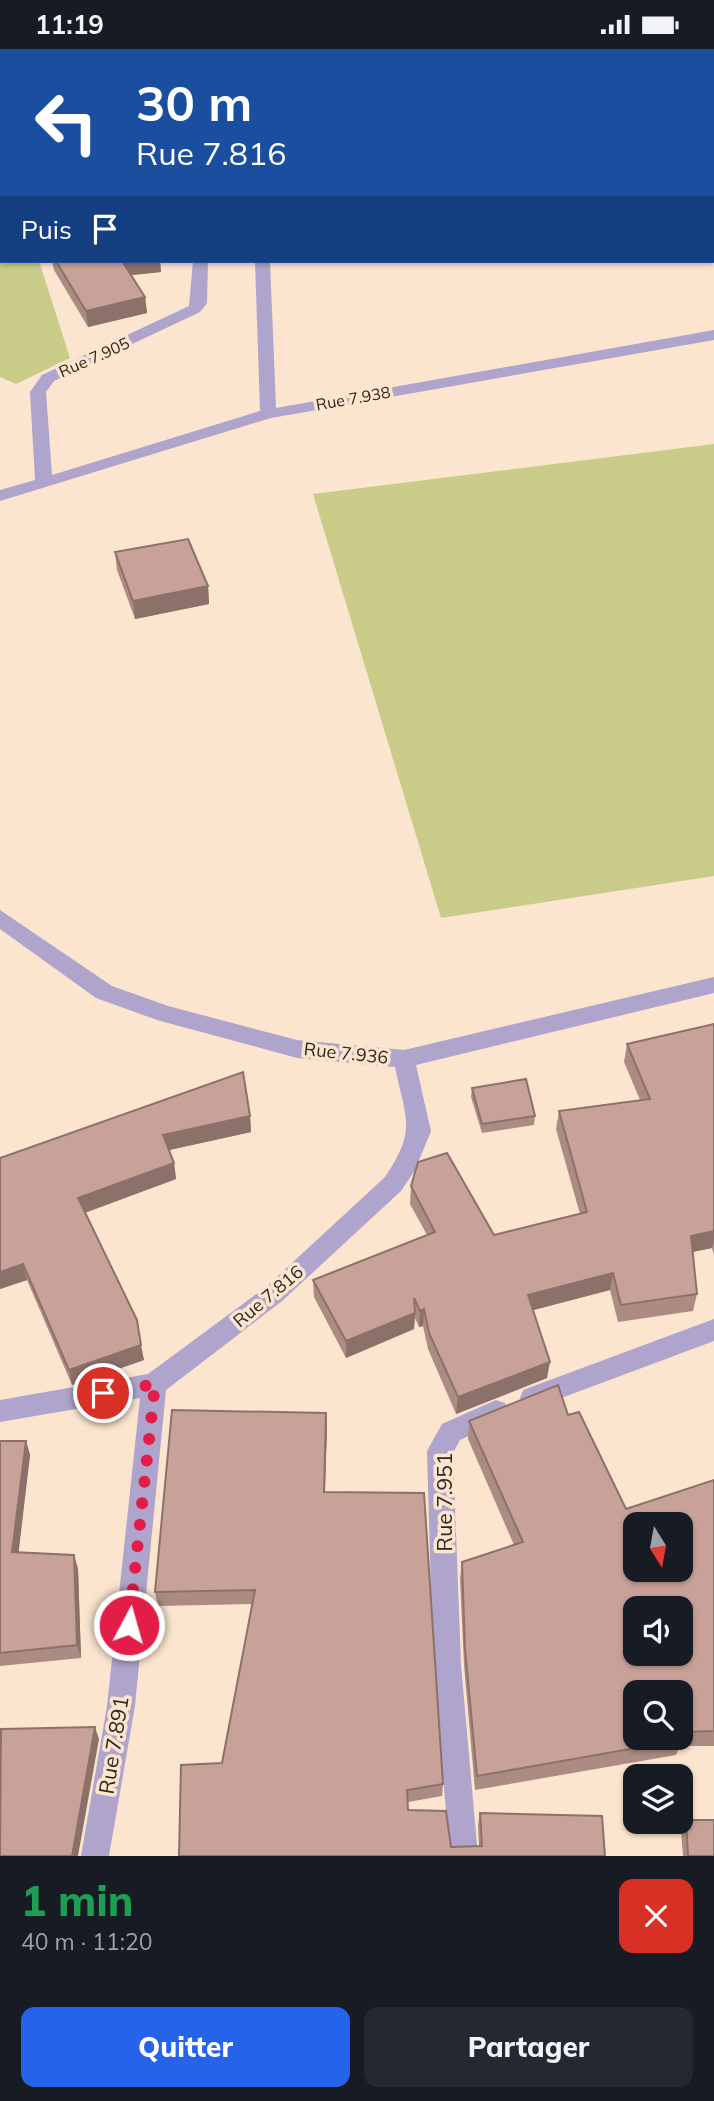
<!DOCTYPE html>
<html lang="fr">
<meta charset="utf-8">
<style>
body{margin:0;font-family:Mulish,sans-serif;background:#242831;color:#f1f3f6;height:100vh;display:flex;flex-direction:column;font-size:26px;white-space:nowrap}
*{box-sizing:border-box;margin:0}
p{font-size:23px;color:#9ea1a6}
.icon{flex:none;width:38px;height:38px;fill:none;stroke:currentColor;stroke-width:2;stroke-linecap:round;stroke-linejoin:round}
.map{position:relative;height:1807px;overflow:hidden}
.details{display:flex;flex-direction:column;background:#171b24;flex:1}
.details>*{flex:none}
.top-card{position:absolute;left:0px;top:0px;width:714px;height:214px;box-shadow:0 2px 5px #0004;background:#1a4fa0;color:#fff;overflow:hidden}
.needle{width:46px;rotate:169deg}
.buttons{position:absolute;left:623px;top:1463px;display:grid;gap:14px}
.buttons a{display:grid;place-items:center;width:70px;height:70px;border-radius:14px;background:#171b24;box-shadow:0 2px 5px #0004;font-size:35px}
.pin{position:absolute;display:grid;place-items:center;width:60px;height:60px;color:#fff;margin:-30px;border:4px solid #fff;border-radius:50%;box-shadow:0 2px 7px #0007}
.me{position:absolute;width:77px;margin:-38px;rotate:6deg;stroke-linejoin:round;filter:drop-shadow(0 0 5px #0008)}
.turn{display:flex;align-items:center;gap:24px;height:147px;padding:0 21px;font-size:32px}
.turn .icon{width:91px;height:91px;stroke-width:2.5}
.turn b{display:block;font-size:49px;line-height:60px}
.then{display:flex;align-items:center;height:66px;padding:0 21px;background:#0003;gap:14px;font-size:26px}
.round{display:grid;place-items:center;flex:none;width:74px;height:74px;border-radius:14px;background:#242831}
.summary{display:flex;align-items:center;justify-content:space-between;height:119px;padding:0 21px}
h1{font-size:42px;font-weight:800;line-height:52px;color:#1e9e55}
.primary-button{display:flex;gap:14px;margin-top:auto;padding:14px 21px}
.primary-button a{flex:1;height:80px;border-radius:14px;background:#2563eb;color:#fff;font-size:28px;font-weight:800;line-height:80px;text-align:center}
.primary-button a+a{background:#242831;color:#f1f3f6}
.status{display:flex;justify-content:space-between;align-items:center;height:49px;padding:0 35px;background:#171b24;direction:ltr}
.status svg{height:19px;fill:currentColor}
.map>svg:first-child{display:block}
.green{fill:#c8cc88}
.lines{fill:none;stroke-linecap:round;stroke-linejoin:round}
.minor{fill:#afa4cb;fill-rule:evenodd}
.wall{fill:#ac8b84}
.shaded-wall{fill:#8c716b}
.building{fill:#c8a299;stroke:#8c716b;stroke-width:2;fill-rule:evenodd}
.route{stroke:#e11d48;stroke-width:12;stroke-dasharray:0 21.6}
.labels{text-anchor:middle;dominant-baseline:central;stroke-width:7;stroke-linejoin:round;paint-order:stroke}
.far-street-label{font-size:16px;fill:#30261c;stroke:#fbe5cf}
.street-label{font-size:18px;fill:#30261c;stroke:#fbe5cf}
.near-street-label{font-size:21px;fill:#30261c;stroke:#fbe5cf}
</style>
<div class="status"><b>11:19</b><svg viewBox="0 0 49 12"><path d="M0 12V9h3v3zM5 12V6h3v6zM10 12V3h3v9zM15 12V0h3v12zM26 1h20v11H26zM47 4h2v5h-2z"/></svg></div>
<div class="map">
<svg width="714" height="1807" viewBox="0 0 714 1807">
<rect width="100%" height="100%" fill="#fbe5cf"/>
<path class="green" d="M 0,158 L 2,212 L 39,212 L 70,309 L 16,335 L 0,328 Z
M 714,395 L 714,827 L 441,869 L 313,445 Z"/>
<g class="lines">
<path class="minor" d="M 196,0 L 210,0 L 196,2 Z
M 251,0 L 265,0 L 265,2 L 251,2 Z
M 193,212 L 208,212 L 207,254 L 200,263 L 54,332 L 46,343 L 52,426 L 260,362 L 255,212 L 270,212 L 276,359 L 714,281 L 714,291 L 271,369 L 0,452 L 0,441 L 35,431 L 30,343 L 42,326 L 189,257 Z
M 0,861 L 112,937 L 168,957 L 297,991 L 404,1001 L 714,928 L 714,944 L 416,1016 L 431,1082 L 415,1121 L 401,1142 L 282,1252 L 166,1341 L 135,1657 L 109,1807 L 81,1807 L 107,1657 L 140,1349 L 0,1373 L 0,1351 L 148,1325 L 266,1238 L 385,1128 C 417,1080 406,1071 395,1018 L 297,1009 L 157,971 L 96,949 L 0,880 Z
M 714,1270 L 714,1292 L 532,1360 L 523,1357 L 520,1349 L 523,1341 Z
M 496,1351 L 505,1354 L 508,1362 L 505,1370 L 460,1391 L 453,1404 L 461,1616 L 478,1807 L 450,1807 L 433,1616 L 427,1402 L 442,1375 Z"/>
</g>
<path class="wall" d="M 473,0 L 660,0 L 660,1 L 606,2 L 534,2 L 534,1 Z
M 52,212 L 160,212 L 161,223 L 131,226 L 145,248 L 147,264 L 88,278 L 54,221 Z
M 115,503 L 208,537 L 209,555 L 135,570 L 117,521 Z
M 714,975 L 714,1206 L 712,1199 L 693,1203 L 697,1245 L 693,1262 L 618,1273 L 610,1241 L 533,1261 L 547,1329 L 456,1365 L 428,1300 L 423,1277 L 419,1278 L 415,1269 L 414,1280 L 346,1309 L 314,1248 L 313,1231 L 427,1186 L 410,1155 L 411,1137 L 494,1186 L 580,1165 L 556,1080 L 559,1062 L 640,1051 L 624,1013 L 627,995 Z
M 472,1039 L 535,1067 L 534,1076 L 482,1084 L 471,1048 Z
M 250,1067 L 251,1083 L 169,1101 L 174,1114 L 176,1130 L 85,1164 L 144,1311 L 72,1336 L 27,1231 L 0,1240 L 0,1109 Z
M 568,1366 L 626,1460 L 714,1431 L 714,1697 L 680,1697 L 676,1706 L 475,1741 L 464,1616 L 460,1530 L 462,1513 L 514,1496 L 468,1390 L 469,1372 Z
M 327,1380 L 325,1443 L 443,1735 L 442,1747 L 408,1753 L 408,1761 L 451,1798 L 479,1797 L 478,1776 L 480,1764 L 605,1807 L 179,1807 L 222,1714 L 252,1555 L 158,1557 L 155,1543 Z
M 0,1392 L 26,1392 L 30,1406 L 18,1504 L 74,1506 L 78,1520 L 81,1609 L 0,1617 Z
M 686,1771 L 714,1807 L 683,1807 L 681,1782 Z"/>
<path class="shaded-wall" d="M 117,0 L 130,0 L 130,2 L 117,2 Z
M 122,212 L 160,212 L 161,223 L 123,227 Z
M 145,248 L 147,264 L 88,278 L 86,262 Z
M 208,537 L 209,555 L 135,570 L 133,552 Z
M 250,1067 L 251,1083 L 165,1102 L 163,1086 Z
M 174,1114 L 176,1130 L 81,1165 L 78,1149 Z
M 714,1182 L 714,1191 L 712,1199 L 687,1204 L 691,1187 Z
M 23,1215 L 27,1231 L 0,1240 L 0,1223 Z
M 613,1224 L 610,1241 L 526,1263 L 528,1246 Z
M 424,1260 L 423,1277 L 419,1278 L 420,1262 Z
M 415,1264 L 414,1280 L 346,1309 L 346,1292 Z
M 141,1296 L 144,1311 L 72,1336 L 69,1321 Z
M 550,1313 L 547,1329 L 456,1365 L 458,1348 Z
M 326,1364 L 327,1380 L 324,1459 L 324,1443 Z
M 26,1392 L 30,1406 L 17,1517 L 12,1503 Z
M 74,1506 L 78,1520 L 81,1609 L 77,1596 Z
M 95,1678 L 99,1690 L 78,1807 L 72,1807 Z"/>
<path class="building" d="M 131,0 L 172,0 L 173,2 L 132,2 Z
M 537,0 L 605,0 L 606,2 L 537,2 Z
M 0,9 L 2,11 L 1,122 L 0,118 Z
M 56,212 L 122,212 L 145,248 L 86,262 Z
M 188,490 L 208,537 L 133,552 L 115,503 Z
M 714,975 L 714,1182 L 691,1187 L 697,1245 L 621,1256 L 613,1224 L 528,1246 L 550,1313 L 458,1348 L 429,1284 L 424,1260 L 420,1262 L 414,1249 L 415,1264 L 346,1292 L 313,1231 L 435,1183 L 411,1137 L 418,1113 L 447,1104 L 494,1186 L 587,1163 L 559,1062 L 650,1050 L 627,995 Z
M 243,1023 L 250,1067 L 163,1086 L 174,1114 L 78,1149 L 137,1271 L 141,1296 L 69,1321 L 23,1215 L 0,1223 L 0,1109 Z
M 526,1030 L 535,1067 L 482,1075 L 472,1039 Z
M 558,1336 L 568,1366 L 579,1363 L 626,1460 L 714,1431 L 714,1682 L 681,1683 L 681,1643 L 635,1643 L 635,1689 L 681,1689 L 681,1686 L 682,1691 L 477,1727 L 465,1600 L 462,1513 L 523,1493 L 469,1372 ZM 635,1475 L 681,1475 L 681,1521 L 635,1521 ZM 635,1559 L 681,1559 L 681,1605 L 635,1605 Z
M 172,1361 L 326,1364 L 324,1443 L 424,1444 L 443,1735 L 407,1741 L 408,1761 L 446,1762 L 451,1798 L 482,1797 L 480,1764 L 602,1767 L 605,1807 L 179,1807 L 181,1716 L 222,1714 L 255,1541 L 155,1543 Z
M 0,1392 L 26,1392 L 12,1503 L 74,1506 L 77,1596 L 0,1604 Z
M 95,1678 L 72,1807 L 0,1807 L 1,1680 Z
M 686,1771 L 714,1771 L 714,1807 L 688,1807 Z"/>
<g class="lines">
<path class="route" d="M 103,1344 L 155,1335 L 129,1576"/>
</g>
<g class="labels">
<g class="far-street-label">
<text transform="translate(94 308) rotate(-24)">Rue 7.905</text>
<text transform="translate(353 349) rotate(-10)">Rue 7.938</text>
</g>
<g class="street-label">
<text transform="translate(346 1004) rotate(6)">Rue 7.936</text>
<text transform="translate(268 1247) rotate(-40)">Rue 7.816</text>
</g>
<g class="near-street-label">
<text transform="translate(444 1453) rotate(-90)">Rue 7.951</text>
<text transform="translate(113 1696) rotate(-81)">Rue 7.891</text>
</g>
</g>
</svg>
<div class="buttons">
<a><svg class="needle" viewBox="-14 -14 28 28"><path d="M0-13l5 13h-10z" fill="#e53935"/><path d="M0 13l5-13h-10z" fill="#9ea1a6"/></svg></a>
<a><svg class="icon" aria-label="sound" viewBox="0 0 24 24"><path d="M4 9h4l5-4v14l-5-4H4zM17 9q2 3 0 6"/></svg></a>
<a><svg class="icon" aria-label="search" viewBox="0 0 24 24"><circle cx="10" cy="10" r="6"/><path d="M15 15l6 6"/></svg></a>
<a><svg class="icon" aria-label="layers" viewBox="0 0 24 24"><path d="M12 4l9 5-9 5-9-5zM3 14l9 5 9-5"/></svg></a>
</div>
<div class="pin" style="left:103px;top:1344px;background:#d93025"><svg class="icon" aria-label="arrive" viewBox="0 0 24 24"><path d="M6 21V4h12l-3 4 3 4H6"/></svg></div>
<svg class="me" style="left:129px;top:1576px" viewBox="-20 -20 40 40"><circle r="17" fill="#e11d48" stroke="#fff" stroke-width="3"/><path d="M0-11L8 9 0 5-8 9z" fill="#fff"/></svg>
<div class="top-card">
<div class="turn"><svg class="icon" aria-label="left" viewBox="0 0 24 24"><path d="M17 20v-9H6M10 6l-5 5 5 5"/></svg><div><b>30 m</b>Rue 7.816</div></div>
<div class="then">Puis<svg class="icon" aria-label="arrive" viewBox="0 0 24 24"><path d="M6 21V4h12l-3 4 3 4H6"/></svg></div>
</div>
</div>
<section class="details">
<div class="summary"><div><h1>1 min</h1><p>40 m · 11:20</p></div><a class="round" style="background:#d93025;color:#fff"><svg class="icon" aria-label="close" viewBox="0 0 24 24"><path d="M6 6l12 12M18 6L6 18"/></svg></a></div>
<div class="primary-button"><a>Quitter</a><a>Partager</a></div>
</section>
